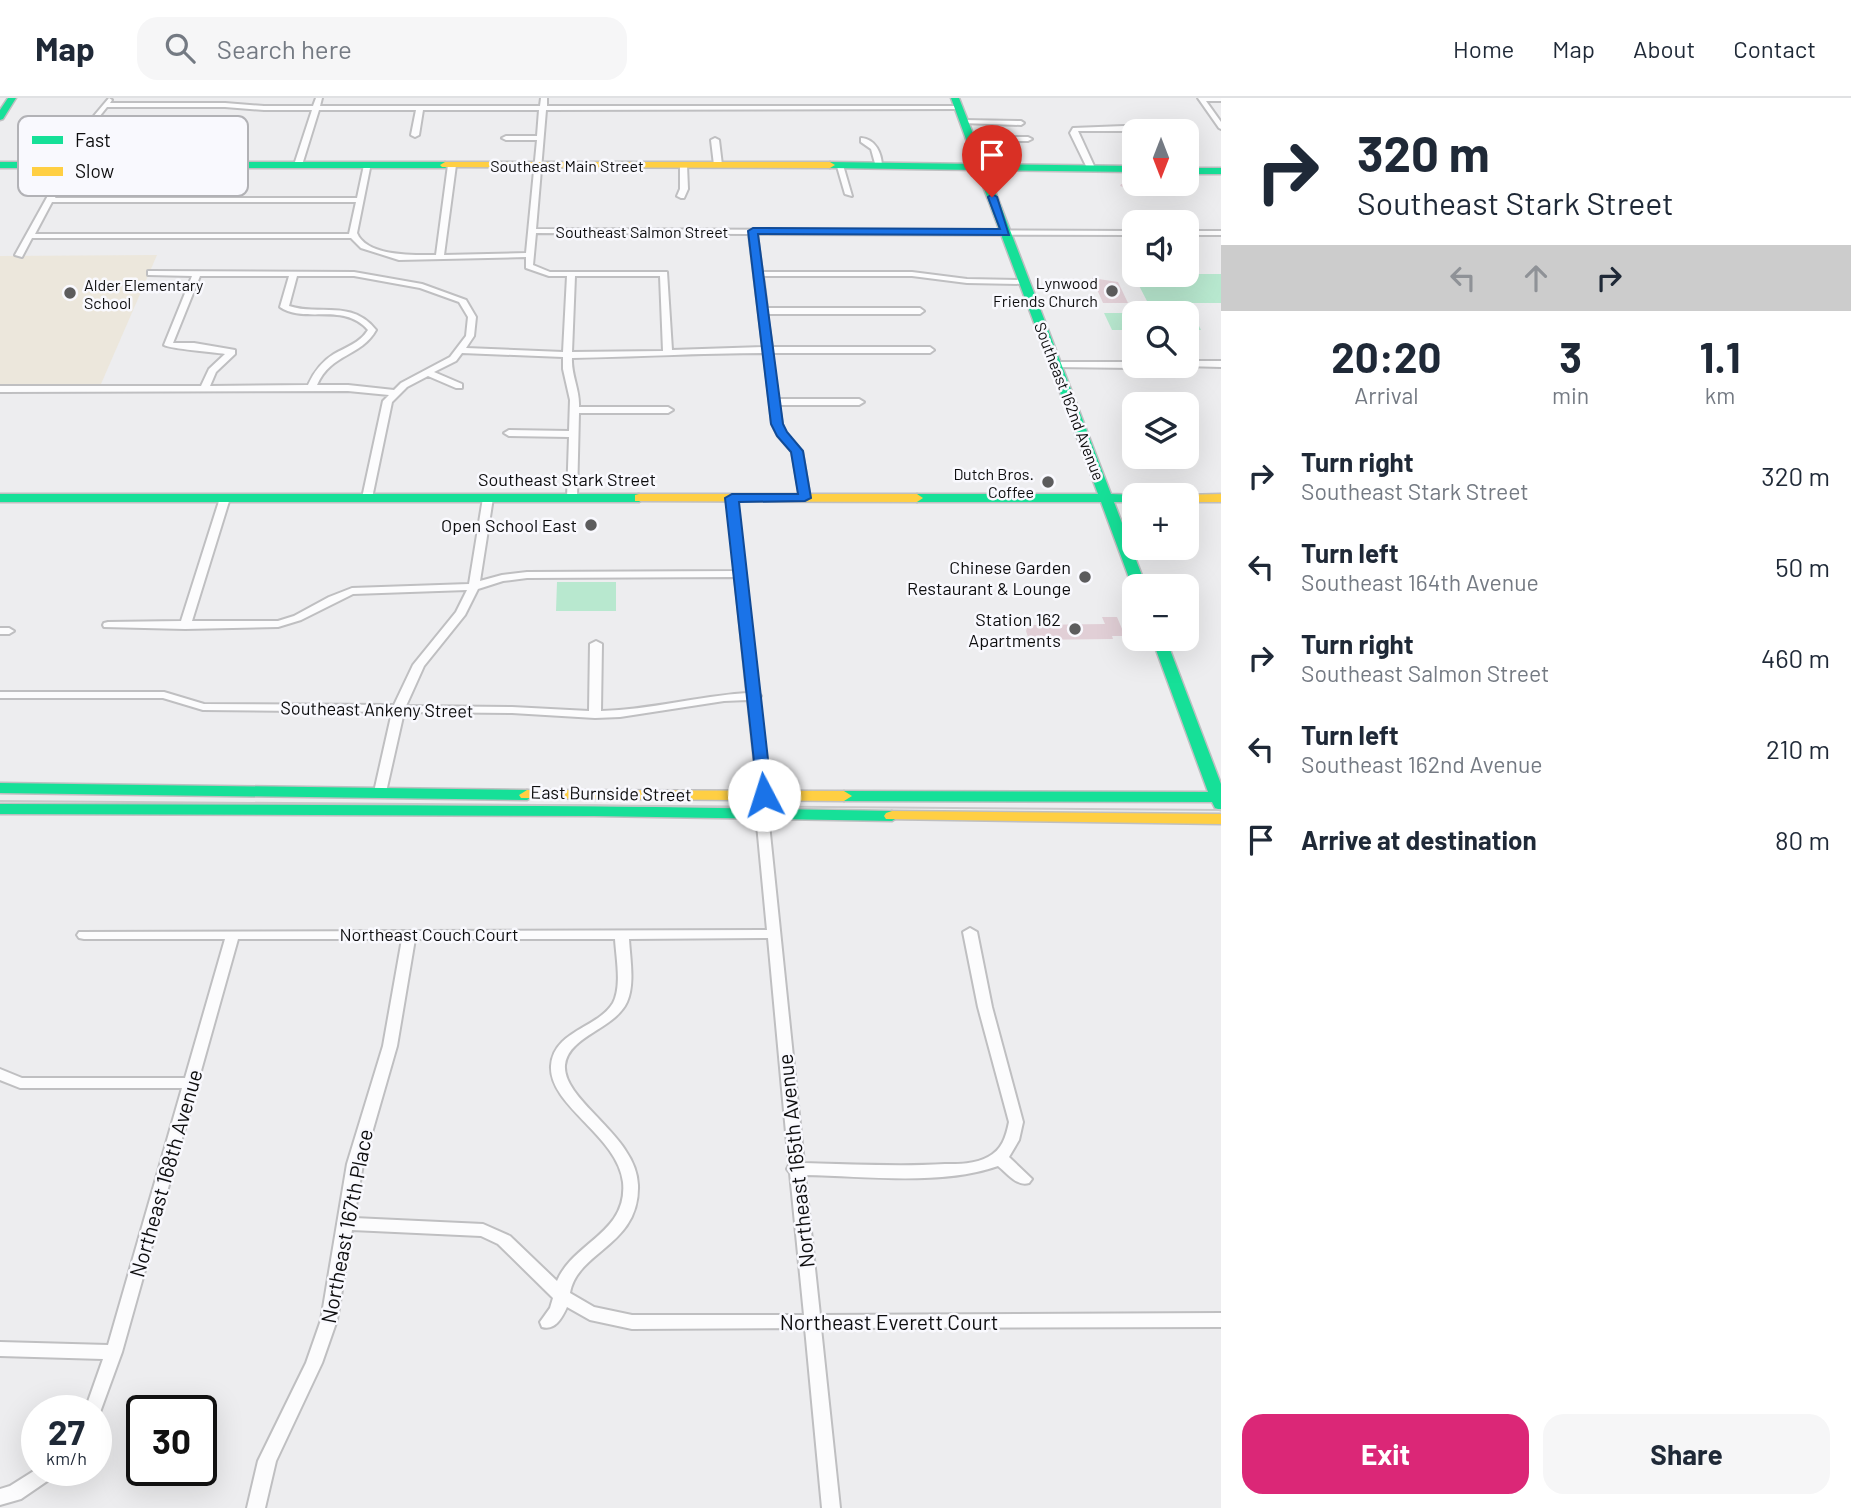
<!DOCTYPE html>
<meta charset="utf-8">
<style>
body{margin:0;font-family:Barlow,sans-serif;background:#f6f6f7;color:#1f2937;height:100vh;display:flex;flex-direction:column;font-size:26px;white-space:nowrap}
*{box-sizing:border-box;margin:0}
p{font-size:23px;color:#747a83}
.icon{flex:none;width:38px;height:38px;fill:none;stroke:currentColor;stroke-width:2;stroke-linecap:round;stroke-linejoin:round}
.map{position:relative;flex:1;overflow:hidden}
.panel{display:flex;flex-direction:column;background:#fff;width:630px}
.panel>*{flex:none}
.guide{background:#fff;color:#1f2937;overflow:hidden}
.needle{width:46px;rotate:180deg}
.controls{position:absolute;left:1122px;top:21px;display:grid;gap:14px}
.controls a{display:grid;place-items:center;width:77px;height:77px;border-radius:14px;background:#fff;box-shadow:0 7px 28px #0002;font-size:35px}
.speed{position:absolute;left:21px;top:1297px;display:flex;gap:14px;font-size:35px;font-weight:700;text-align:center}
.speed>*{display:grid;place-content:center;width:91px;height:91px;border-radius:50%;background:#fff;box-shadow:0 7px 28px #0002;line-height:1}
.speed small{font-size:18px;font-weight:400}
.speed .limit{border:4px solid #111;border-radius:10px;background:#fff;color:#111}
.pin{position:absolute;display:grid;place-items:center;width:60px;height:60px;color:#fff;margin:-72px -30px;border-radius:50% 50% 50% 0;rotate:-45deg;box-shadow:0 0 7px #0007}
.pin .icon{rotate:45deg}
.me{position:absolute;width:77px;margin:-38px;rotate:355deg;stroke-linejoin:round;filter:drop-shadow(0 0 5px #0008)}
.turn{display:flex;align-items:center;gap:24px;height:147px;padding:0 21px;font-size:32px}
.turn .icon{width:91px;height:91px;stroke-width:2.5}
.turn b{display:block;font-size:49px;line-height:60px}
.lanes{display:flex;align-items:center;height:66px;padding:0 21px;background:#0003;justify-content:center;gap:35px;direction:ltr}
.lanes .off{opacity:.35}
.eta{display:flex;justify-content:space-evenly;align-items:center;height:119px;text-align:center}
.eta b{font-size:42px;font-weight:700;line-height:49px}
.button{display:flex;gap:14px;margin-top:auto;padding:14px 21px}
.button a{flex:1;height:80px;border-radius:21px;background:#db2777;color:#fff;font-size:28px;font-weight:700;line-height:80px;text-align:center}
.button a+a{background:#f6f6f7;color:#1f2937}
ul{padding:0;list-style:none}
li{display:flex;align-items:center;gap:21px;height:91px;padding:0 21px}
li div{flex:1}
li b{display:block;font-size:26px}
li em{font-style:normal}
header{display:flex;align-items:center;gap:42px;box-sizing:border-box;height:98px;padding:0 35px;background:#fff;border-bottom:2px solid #e0e1e3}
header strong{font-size:33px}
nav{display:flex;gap:38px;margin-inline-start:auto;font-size:24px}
.search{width:490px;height:63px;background:#f6f6f7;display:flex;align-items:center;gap:18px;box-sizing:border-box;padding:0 24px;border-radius:21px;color:#747a83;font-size:26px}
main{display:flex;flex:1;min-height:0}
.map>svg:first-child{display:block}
.education{fill:#ece7dc}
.green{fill:#b8e8cf}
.building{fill:#e1cfd6}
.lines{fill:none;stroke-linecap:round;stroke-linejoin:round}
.street-casing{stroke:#bfbfc1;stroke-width:4}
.fast-casing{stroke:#bfbfc1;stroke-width:3}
.slow-casing{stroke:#bfbfc1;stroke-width:3}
.street{fill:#fcfcfd;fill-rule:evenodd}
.fast{fill:#16e098;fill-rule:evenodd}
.slow{fill:#ffcf43;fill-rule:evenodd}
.tram{stroke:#c8c8c9;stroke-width:2}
.route{fill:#1a73e8;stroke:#114b97;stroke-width:2}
.poi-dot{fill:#5c5c5d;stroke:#f9f9fe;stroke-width:2.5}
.labels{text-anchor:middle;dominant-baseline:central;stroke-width:5;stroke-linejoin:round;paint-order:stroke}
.far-street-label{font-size:16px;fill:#0e0e0f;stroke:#f9f9fe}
.far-poi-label{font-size:16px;fill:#0e0e0f;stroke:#f9f9fe;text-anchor:end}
.street-label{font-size:18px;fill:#0e0e0f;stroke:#f9f9fe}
.poi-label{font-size:18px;fill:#0e0e0f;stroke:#f9f9fe;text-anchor:end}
.near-street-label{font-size:21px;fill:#0e0e0f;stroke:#f9f9fe}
.key{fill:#f9f9fe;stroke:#b2b2b6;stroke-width:2}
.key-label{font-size:19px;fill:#0e0e0f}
</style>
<header>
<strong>Map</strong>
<div class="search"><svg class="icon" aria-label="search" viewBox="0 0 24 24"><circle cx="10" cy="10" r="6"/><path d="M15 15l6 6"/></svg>Search here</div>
<nav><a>Home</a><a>Map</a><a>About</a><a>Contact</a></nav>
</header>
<main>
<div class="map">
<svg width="1221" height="1410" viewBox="0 0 1221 1410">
<rect width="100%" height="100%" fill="#ededef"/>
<path class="education" d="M 157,157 L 101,286 L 0,286 L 0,158 Z"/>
<path class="green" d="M 1133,176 L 1221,176 L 1221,205 L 1148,205 Z
M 1134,210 L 1190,210 L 1201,232 L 1187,232 L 1186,215 L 1134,215 L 1134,232 L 1112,232 L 1104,215 L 1136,215 Z
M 557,484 L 616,484 L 616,513 L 556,513 Z"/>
<path class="building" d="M 1121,86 L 1177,86 L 1156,96 L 1145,96 L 1120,88 Z
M 1092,180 L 1118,184 L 1128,205 L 1103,205 Z
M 1102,519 L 1117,519 L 1125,538 L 1112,538 L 1113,541 L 1029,542 L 1026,533 L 1027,530 L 1032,529 L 1031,527 L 1105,526 Z"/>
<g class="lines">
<g class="street-casing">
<path id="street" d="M 109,0 L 112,2 L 110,5 L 225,5 L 264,8 L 313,8 L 316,0 L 322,0 L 320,8 L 540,8 L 541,0 L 547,0 L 547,8 L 959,8 L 961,9 L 961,11 L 546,12 L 536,131 L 1134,133 L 1134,137 L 757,136 L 762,174 L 912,174 L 967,181 L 1025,182 L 1029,184 L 1025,186 L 967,185 L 912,178 L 763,178 L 767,210 L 920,210 L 924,213 L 920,216 L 767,216 L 772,249 L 930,249 L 934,252 L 930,255 L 772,255 L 778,301 L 859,301 L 864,304 L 859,307 L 779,307 L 782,326 L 785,335 L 802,353 L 810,400 L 808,402 L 805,403 L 800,400 L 792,354 L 778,338 L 772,326 L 764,255 C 700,255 636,259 572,260 C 571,277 580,292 579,309 L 668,309 L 673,312 L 668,315 L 579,315 L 577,400 L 572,403 L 567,400 L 569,339 L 509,338 L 504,335 L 509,332 L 569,333 L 570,302 L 563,271 L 563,259 L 462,255 L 456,263 L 434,274 L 462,286 L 462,290 L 456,290 L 428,278 L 407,289 L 392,304 L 372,400 L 367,403 L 362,400 L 383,303 L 389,297 L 348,293 L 0,294 L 0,288 L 201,288 L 209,271 L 225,256 C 213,254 171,251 164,247 L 192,178 L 148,177 L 148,173 L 151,173 L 354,174 L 422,186 L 466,202 L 476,219 L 474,238 L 466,250 L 563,254 L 567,178 L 549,178 L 526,170 L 526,159 L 399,162 L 361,150 L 351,140 L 32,140 L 22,159 L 15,157 L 65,67 L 69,65 L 73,67 L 55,100 L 357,100 L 364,67 L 371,65 L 357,135 C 367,159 414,157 436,157 L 448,67 L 452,65 L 456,67 L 444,157 L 526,155 L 537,42 L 506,42 L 502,40 L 506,38 L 537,38 L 539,12 L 423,12 L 419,37 L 415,39 L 411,37 L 416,12 L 319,12 L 302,67 L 298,69 L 294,67 L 312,12 L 264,12 L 225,9 L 107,9 L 99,19 L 98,38 L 209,34 L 213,36 L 209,38 L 98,42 L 87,67 L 80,69 L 79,67 L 90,46 L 93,19 ZM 52,104 L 356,104 L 349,136 L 35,136 ZM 536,135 L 749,136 L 763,249 L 672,252 L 667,174 L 550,174 L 533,167 ZM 200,178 L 289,178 L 280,209 C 304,226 344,204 368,232 C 360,245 346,249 334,256 C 321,264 314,274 308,287 L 210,288 L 216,274 L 235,256 L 235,252 L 194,245 L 173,245 ZM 297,178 L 354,178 L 420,190 L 459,204 L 468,219 L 466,238 L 450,259 L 401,285 L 394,292 L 348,287 L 317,287 C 331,255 361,259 376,232 C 352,201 319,218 289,208 ZM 575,178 L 660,178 L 663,253 L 572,254 Z
M 1198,0 L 1221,0 L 1221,3 L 1206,3 L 1221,24 L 1221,31 L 1219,30 Z
M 964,22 L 1021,23 L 1024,25 L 1021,27 L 962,25 L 962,23 Z
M 1124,28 L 1142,33 L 1078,33 L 1095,70 L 1088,72 L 1070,35 L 1073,30 Z
M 971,39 L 1028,39 L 1032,41 L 1028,43 L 968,43 L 968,39 Z
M 715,40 L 719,42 L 722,67 L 718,69 L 714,67 L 711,42 Z
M 861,40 C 876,41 882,56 882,69 L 876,69 L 871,51 L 861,44 Z
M 680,65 L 687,67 L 688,91 L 684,100 L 681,100 L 677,98 L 680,91 Z
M 836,65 L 843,67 L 852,98 L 845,96 Z
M 1186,133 L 1221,133 L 1221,137 L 1186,137 Z
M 1186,263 L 1221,263 L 1221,269 L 1183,268 L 1186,268 Z
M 1056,264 L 1134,264 L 1134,268 L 1138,268 L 1134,270 L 1053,269 L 1053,265 Z
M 225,397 L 230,400 L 192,523 L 278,523 L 294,518 L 329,499 L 352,490 L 469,486 L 483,400 L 488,397 L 493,400 L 480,483 L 502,477 L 527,474 L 735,473 L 727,400 L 732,397 L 735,398 L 759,596 L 761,598 L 759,600 L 770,697 L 764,701 L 758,697 L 748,602 L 724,603 L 620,619 L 595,620 L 512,615 L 404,614 L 386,694 L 380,698 L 374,694 L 392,614 L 203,612 L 163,600 L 0,600 L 0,594 L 164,594 L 204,606 L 394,607 L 413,567 L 456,514 L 467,492 L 353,496 L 301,522 L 278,529 L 185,531 L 104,529 L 103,527 L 104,525 L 108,524 L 181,523 L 220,400 ZM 735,479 L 747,595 C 698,598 650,612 601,613 L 602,546 L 596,543 L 590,546 L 589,613 L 512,609 L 406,608 L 424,568 L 465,517 L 478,491 L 503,483 L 527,480 Z
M 0,530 L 9,530 L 14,533 L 9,536 L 0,536 Z
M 762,712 L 768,716 L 804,1065 C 851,1066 898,1069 945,1066 C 958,1066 976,1066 988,1059 C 1002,1052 1006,1039 1009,1024 L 978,909 L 963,834 L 970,830 L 977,834 L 992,909 L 1023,1024 L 1019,1042 L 1009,1059 L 1032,1081 L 1029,1085 C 1017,1089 1007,1075 998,1068 C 942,1088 865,1078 805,1077 L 820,1217 L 1221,1215 L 1221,1229 L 821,1230 L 840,1410 L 822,1410 L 805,1230 L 632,1231 L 590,1222 L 567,1209 C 562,1220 555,1233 542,1229 L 540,1224 L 550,1210 L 553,1200 L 498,1146 L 481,1138 L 352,1132 L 337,1222 L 322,1265 L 276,1363 L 265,1410 L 247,1410 L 258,1363 L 306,1265 L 321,1222 L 347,1066 L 383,948 L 402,841 L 238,841 L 122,1254 L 99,1317 L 96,1318 L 96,1312 L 85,1312 L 103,1261 L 0,1258 L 0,1244 L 108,1247 L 182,990 L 20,990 L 0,982 L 0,971 L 22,980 L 185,980 L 225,841 L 84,841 L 79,840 L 77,837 L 79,834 L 767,832 L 756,716 ZM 768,840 L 789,1067 L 787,1071 L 790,1075 L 804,1217 L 632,1217 L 594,1209 L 570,1195 C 577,1153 640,1148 638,1087 C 637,1038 562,1003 565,967 C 568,938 615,931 627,904 C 635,886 630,860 629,841 ZM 415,841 L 615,841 C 616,859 622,888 613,905 C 598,930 553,933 551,968 C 549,1008 618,1038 623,1084 C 628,1135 573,1144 557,1183 L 510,1138 L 483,1126 L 354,1120 L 363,1066 L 397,948 Z
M 37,1371 L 59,1372 L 56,1377 L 21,1401 L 0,1407 L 0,1391 L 10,1388 Z"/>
</g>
<g class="fast-casing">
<path id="fast" d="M 8,0 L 16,0 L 3,21 L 0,22 L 0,12 Z
M 951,0 L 959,0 L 985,66 L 1134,68 L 1134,74 L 987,72 L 1111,396 L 1138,397 L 1134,397 L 1134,404 L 1114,404 L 1146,488 L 1134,488 L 1134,491 L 1132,488 L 1101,404 L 917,404 L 911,400 L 917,396 L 1098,396 L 977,72 L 830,70 L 825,67 L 830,64 L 975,66 Z
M 0,64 L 445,64 L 450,67 L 445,70 L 0,70 Z
M 1186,70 L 1221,70 L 1221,76 L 1186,76 Z
M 0,396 L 639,396 L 645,400 L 639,404 L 0,404 Z
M 1152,541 L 1166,541 L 1221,686 L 1221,712 L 1215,710 L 1212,704 L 844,703 L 836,698 L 844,693 L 1208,694 Z
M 0,685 L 527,692 L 535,697 L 527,702 L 0,695 Z
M 0,706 L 594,708 L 892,713 L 900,718 L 892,723 L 594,718 L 0,716 Z"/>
</g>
<g class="slow-casing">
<path id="slow" d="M 445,64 L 830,64 L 835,67 L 830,70 L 442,69 L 440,67 Z
M 639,396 L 917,396 L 923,400 L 917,404 L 635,403 L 635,397 Z
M 1221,396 L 1221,404 L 1186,404 L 1186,397 L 1182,397 Z
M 527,692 L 844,693 L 852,698 L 844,703 L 521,700 L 519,697 Z
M 892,713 L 1221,716 L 1221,726 L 886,721 L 884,718 L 886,715 Z"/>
</g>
<use href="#street" class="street"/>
<use href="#fast" class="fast"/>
<use href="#slow" class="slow"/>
<path class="tram" d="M 0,703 L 1221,712"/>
</g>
<path class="route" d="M 992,96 L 997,99 L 1009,137 L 758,136 L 783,326 L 787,334 L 803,353 L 811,400 L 805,403 L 739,404 L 772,697 L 764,702 L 758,700 L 725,400 L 732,396 L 798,396 L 791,354 L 777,338 L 771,326 L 748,133 L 753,130 L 1000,131 L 988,99 Z"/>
<g class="poi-dot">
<circle cx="1112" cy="193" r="7"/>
<circle cx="70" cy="195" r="7"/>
<circle cx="1048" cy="384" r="7"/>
<circle cx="591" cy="427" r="7"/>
<circle cx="1085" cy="479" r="7"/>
<circle cx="1075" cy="531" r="7"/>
</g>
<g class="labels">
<g class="far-street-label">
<text x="567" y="67">Southeast Main Street</text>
<text x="642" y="133">Southeast Salmon Street</text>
<text transform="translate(1070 303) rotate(69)">Southeast 162nd Avenue</text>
</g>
<g class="far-poi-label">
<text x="1098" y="184">Lynwood<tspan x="1098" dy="18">Friends Church</tspan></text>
<text x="84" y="186" text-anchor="start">Alder Elementary<tspan x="84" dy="18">School</tspan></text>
<text x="1034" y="375">Dutch Bros.<tspan x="1034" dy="18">Coffee</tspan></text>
</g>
<g class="street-label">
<text x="567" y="381">Southeast Stark Street</text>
<text transform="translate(377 611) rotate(1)">Southeast Ankeny Street</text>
<text transform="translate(611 695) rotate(1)">East Burnside Street</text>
<text x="429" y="836">Northeast Couch Court</text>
</g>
<g class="poi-label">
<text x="577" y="427">Open School East</text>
<text x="1071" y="469">Chinese Garden<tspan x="1071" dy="21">Restaurant &amp; Lounge</tspan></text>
<text x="1061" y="521">Station 162<tspan x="1061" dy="21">Apartments</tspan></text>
</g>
<g class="near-street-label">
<text transform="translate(795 1063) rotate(-96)">Northeast 165th Avenue</text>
<text transform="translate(165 1075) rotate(-74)">Northeast 168th Avenue</text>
<text transform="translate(346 1128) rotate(-79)">Northeast 167th Place</text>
<text x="889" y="1223">Northeast Everett Court</text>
</g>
</g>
<rect x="18" y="18" width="230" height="80" rx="10" class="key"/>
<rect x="32" y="38" width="31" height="8" fill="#16e098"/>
<rect x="32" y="69" width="31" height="9" fill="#ffcf43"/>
<g class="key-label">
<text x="75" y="49">Fast</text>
<text x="75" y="80">Slow</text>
</g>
</svg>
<div class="controls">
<a><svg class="needle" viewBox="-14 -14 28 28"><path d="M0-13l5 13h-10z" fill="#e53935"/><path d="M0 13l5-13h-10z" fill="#747a83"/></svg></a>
<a><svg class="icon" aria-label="sound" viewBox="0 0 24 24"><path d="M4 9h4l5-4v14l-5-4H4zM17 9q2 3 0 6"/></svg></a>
<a><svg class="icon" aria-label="search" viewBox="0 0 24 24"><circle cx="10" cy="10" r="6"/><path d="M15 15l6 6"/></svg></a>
<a><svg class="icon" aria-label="layers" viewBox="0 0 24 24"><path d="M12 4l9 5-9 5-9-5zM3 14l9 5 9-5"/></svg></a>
<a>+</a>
<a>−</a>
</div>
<div class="speed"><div>27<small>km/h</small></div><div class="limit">30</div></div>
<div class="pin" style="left:992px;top:99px;background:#d93025"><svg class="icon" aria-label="arrive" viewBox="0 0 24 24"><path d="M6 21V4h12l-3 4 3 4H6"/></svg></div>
<svg class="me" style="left:764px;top:697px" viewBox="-20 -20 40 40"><circle r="19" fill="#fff"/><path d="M0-13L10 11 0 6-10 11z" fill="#1a73e8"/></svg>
</div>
<section class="panel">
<div class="guide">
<div class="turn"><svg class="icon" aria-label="right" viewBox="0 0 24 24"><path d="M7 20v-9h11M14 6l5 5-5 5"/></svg><div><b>320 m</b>Southeast Stark Street</div></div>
<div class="lanes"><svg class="icon off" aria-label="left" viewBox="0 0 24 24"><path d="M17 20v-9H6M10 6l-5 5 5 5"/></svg><svg class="icon off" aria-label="ahead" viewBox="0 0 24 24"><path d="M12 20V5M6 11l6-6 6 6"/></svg><svg class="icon" aria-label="right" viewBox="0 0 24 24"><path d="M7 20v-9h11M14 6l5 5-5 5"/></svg></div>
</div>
<div class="eta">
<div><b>20:20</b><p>Arrival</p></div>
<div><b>3</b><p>min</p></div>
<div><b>1.1</b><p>km</p></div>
</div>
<ul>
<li><svg class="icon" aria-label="right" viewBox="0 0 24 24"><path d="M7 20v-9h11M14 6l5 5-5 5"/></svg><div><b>Turn right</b><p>Southeast Stark Street</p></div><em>320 m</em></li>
<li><svg class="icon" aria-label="left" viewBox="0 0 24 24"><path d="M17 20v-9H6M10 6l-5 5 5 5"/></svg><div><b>Turn left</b><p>Southeast 164th Avenue</p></div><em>50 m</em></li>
<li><svg class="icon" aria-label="right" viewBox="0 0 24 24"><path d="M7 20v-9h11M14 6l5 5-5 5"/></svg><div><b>Turn right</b><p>Southeast Salmon Street</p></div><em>460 m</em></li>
<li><svg class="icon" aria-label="left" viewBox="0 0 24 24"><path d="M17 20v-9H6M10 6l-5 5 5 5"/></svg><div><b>Turn left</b><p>Southeast 162nd Avenue</p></div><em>210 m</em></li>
<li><svg class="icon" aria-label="arrive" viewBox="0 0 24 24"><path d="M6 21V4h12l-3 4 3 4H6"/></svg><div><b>Arrive at destination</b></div><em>80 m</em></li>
</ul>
<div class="button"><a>Exit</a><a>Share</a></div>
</section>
</main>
